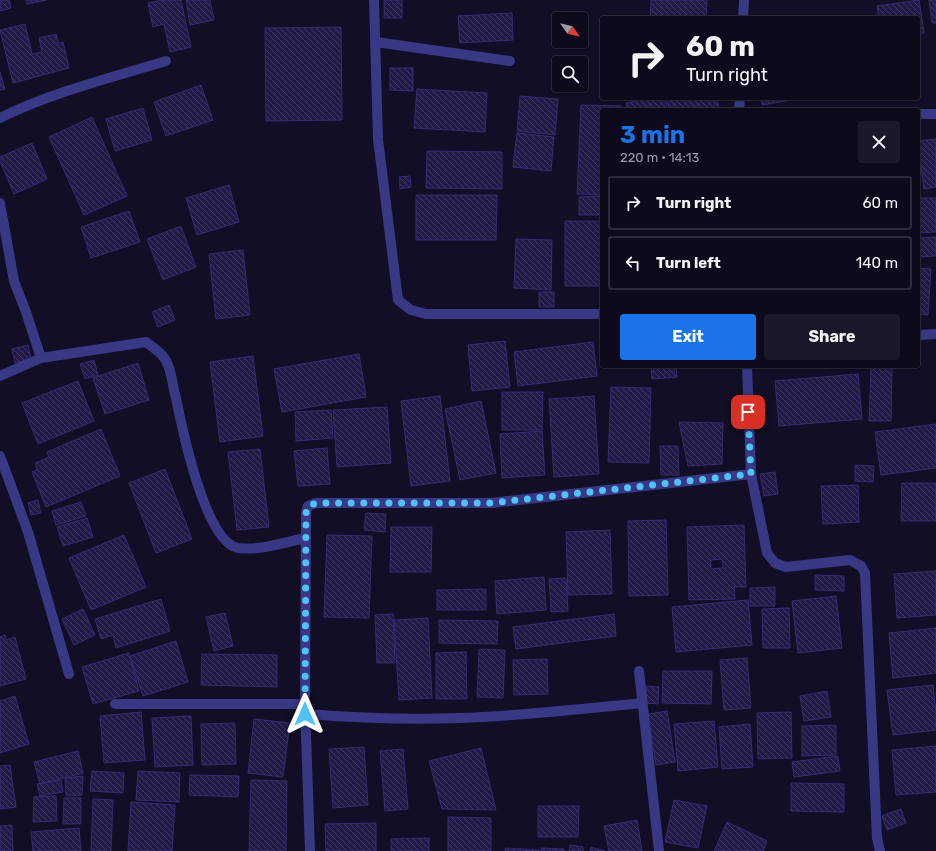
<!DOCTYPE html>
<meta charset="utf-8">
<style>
body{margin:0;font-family:Rubik,sans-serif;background:#1b1829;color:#f1f3f6;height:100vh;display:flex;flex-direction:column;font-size:15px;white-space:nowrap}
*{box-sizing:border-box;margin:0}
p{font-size:13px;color:#9a9aa3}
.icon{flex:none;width:22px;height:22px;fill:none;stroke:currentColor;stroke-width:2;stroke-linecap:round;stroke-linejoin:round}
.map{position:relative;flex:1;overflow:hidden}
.drawer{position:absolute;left:600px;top:108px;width:320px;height:260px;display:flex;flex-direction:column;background:#0d0a1c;border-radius:4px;box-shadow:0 1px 3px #0004,0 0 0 1px #2d2b3b}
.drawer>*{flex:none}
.guide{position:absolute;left:600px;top:16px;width:320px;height:84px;border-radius:4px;box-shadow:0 1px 3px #0004,0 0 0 1px #2d2b3b;background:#0d0a1c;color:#f1f3f6;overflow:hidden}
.needle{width:26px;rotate:124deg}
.tools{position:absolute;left:552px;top:12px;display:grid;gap:8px}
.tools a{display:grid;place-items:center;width:36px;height:36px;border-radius:4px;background:#0d0a1c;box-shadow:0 1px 3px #0004,0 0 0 1px #2d2b3b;font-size:20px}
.pin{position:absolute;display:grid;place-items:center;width:34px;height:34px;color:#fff;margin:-17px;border-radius:8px;box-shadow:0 2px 6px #0006}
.me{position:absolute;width:44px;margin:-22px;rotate:0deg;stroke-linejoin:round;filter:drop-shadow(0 0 3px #0008)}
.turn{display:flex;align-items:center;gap:14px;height:84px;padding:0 20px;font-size:18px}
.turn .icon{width:52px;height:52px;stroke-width:2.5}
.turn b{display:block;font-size:28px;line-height:34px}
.round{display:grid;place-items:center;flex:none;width:42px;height:42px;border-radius:4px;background:#1b1829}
.head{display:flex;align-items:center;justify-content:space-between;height:68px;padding:0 20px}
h1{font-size:24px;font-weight:700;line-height:30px;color:#1a73e8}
.primary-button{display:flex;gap:8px;margin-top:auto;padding:8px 20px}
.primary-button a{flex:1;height:46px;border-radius:4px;background:#1a73e8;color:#fff;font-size:16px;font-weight:700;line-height:46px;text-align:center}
.primary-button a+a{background:#1b1829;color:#f1f3f6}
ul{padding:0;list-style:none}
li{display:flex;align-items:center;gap:12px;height:54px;margin:0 8px 6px;padding:0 12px;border:2px solid #2d2b3b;border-radius:4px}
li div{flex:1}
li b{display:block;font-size:15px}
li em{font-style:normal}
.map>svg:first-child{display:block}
.building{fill:url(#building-back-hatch);stroke:#372b73;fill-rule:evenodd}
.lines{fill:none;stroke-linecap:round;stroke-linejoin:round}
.minor{stroke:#383885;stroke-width:10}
.route{stroke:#4fc3f7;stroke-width:7;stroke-dasharray:0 12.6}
</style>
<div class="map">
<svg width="936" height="851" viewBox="0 0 936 851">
<defs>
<pattern id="building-back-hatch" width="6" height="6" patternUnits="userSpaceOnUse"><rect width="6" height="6" fill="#211946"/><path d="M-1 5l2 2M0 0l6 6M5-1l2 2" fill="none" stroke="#403a62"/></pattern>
</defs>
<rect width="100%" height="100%" fill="#110e25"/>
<path class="building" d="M 0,0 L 9,0 L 11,8 L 0,11 Z
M 26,0 L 47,0 L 27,4 Z
M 162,0 L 181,0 L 191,47 L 170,52 L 164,24 L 153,27 L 148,3 Z
M 186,0 L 210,0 L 214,20 L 190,25 Z
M 384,0 L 402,0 L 402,18 L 384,18 Z
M 651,0 L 707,0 L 706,18 L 650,18 Z
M 919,0 L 924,33 L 918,34 L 918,18 L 879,18 L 877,6 Z
M 929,0 L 936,0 L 936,23 L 932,23 Z
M 512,13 L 513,40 L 460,43 L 458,16 Z
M 25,24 L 32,54 L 42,52 L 39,38 L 56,34 L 58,43 L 63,42 L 69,68 L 13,83 L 0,30 Z
M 341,27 L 342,120 L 266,121 L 265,28 Z
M 390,68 L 413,68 L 413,91 L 390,90 Z
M 0,72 L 5,89 L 0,90 Z
M 201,85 L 213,120 L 166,136 L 154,102 Z
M 417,89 L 487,93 L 485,132 L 414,128 Z
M 520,96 L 558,99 L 555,135 L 517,131 Z
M 651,98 L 665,98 L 667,110 L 627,110 L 626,103 Z
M 667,98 L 717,98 L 719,110 L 669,110 Z
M 761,98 L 803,98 L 762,105 Z
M 581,105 L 621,106 L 621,110 L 602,110 L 602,195 L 577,194 Z
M 143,108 L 152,140 L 115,151 L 106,119 Z
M 92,117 L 127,196 L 84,215 L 49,137 Z
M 517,133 L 554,137 L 551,171 L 513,167 Z
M 936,139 L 936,187 L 924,189 L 918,141 Z
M 32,143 L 47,179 L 14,194 L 0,161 L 0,157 Z
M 427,151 L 502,152 L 502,189 L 426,188 Z
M 410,176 L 411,187 L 400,189 L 399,177 Z
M 229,185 L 239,222 L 197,235 L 186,198 Z
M 416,195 L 497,195 L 496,240 L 416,240 Z
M 602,196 L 602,215 L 579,215 L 579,197 Z
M 918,198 L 936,198 L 936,232 L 918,233 Z
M 129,211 L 140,242 L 91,258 L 81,227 Z
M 565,221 L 602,221 L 602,286 L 565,286 Z
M 181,226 L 196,267 L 163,280 L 147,239 Z
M 936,237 L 936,256 L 918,257 L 918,238 Z
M 516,239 L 552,240 L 551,290 L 514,288 Z
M 243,250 L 250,315 L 216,319 L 209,254 Z
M 918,268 L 931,269 L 928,315 L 918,314 Z
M 539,292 L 554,292 L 554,307 L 539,307 Z
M 169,305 L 175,320 L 158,327 L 152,312 Z
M 505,341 L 510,387 L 472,391 L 468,345 Z
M 593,342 L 597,376 L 518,386 L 514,352 Z
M 28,345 L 31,359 L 15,363 L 12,349 Z
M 359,354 L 366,397 L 282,412 L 274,369 Z
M 253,356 L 263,436 L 220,442 L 210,362 Z
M 94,360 L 98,375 L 85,379 L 80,364 Z
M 138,363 L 149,400 L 105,414 L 93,378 Z
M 651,366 L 676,366 L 677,377 L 652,379 Z
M 871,367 L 892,368 L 891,421 L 869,421 Z
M 858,374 L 862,419 L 779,426 L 775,381 Z
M 78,381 L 94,421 L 38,444 L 22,403 Z
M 611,387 L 651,388 L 649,463 L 608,462 Z
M 502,392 L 543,392 L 542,430 L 502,430 Z
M 440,396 L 450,481 L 411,486 L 401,401 Z
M 594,396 L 599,474 L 554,477 L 549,399 Z
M 481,401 L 496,473 L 460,480 L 445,409 Z
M 387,407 L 391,463 L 337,467 L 333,410 Z
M 331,410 L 333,438 L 296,441 L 295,412 Z
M 679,422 L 723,423 L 722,464 L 688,466 Z
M 936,424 L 936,468 L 881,475 L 875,432 Z
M 101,429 L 120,476 L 46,507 L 32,472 L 37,470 L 35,463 L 49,457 L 47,452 Z
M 542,431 L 545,475 L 502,478 L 500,434 Z
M 660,446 L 678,446 L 679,475 L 661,475 Z
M 327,448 L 330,484 L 298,486 L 294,451 Z
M 260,449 L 269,527 L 237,530 L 228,452 Z
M 855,465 L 874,466 L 873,482 L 855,481 Z
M 165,469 L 192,539 L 156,553 L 129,483 Z
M 775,472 L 778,494 L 764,496 L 760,474 Z
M 902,483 L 936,483 L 936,521 L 901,521 Z
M 858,485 L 859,522 L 823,524 L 821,486 Z
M 38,500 L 41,513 L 31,515 L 28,503 Z
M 81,502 L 86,516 L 56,525 L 52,511 Z
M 366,513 L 386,514 L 385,532 L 364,530 Z
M 87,518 L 93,537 L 63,546 L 57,527 Z
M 666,520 L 668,595 L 629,596 L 628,521 Z
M 744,525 L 746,587 L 734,587 L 735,599 L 689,600 L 687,527 ZM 722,559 L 723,568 L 711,569 L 711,560 Z
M 391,527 L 432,527 L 431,572 L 390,572 Z
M 610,530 L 612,594 L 568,595 L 566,532 Z
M 124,535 L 146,587 L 91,610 L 69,558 Z
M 327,535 L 372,536 L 369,618 L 324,617 Z
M 936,571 L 936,615 L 897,618 L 894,574 Z
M 815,575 L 844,576 L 844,591 L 815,590 Z
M 544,577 L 546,610 L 497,614 L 495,581 Z
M 566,578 L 568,611 L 551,612 L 549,579 Z
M 775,587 L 775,606 L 750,606 L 750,588 Z
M 486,589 L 486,610 L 437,610 L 437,590 Z
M 836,596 L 842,648 L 798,653 L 792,601 Z
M 161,599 L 170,631 L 116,648 L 113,635 L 101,639 L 95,619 Z
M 748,600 L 752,645 L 676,652 L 672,607 Z
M 789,608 L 790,648 L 763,648 L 762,609 Z
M 83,609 L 95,635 L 74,645 L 62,619 Z
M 225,613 L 233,646 L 214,651 L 206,617 Z
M 393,614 L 395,663 L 377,663 L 375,615 Z
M 614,614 L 616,636 L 516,649 L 513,627 Z
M 428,618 L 432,698 L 399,700 L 394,620 Z
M 439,620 L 498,621 L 497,644 L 439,643 Z
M 936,628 L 936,673 L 893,678 L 889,633 Z
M 5,635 L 6,640 L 15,637 L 26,679 L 0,686 L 0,637 Z
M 176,641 L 188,682 L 143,696 L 130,656 Z
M 479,649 L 505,650 L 503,698 L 477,697 Z
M 466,652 L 467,699 L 436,699 L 436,653 Z
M 129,653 L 139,691 L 93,704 L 82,667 Z
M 202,654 L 277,655 L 277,687 L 201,685 Z
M 747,658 L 751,708 L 724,710 L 720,660 Z
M 547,659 L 548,694 L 514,695 L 513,660 Z
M 663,671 L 712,671 L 711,704 L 662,703 Z
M 933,685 L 936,713 L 936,730 L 893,735 L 887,690 Z
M 647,686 L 659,687 L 658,704 L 645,703 Z
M 827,691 L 831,717 L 804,721 L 800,696 Z
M 15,696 L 29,744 L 0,753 L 0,701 Z
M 667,711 L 675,762 L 656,765 L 648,714 Z
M 141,712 L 145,760 L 104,763 L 100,716 Z
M 791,712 L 792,758 L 758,759 L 757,713 Z
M 191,716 L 193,765 L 155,767 L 152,718 Z
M 254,719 L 290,723 L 283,777 L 248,773 Z
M 714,721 L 718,767 L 678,771 L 674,724 Z
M 235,723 L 236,764 L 202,765 L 201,724 Z
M 750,724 L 753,767 L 722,769 L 719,727 Z
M 836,725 L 836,755 L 802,756 L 802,726 Z
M 936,746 L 936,792 L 896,795 L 892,750 Z
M 364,747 L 368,805 L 333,808 L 329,749 Z
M 481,748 L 496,810 L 442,809 L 429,761 Z
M 403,749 L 408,809 L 385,811 L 380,751 Z
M 78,751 L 83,773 L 40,784 L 34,762 Z
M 838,756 L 840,771 L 794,777 L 792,762 Z
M 10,765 L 16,807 L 0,809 L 0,766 Z
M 92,771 L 124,773 L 123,793 L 90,791 Z
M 138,771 L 180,773 L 179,802 L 136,800 Z
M 190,775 L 239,776 L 238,797 L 189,795 Z
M 83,776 L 82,795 L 66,796 L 65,778 Z
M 61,780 L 63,792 L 40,796 L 37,784 Z
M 251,780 L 287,781 L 286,851 L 249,851 Z
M 791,783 L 844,784 L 844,812 L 791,811 Z
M 56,796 L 57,821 L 33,822 L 34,797 Z
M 64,798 L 81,798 L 81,824 L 63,824 Z
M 93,799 L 113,800 L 111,851 L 91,851 Z
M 674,800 L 707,806 L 698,848 L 665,842 Z
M 131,802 L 175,805 L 172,851 L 128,851 Z
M 538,806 L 579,806 L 578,837 L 538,837 Z
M 901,809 L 906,823 L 887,830 L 882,816 Z
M 448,817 L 491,818 L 491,851 L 448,851 Z
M 637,820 L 642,851 L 609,851 L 604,826 Z
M 727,822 L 767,841 L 763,851 L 714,851 Z
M 376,823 L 376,851 L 326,851 L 325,824 Z
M 12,825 L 13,851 L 0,851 L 0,826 Z
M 79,828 L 81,851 L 33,851 L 31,832 Z
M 429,838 L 429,851 L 391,851 L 391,839 Z
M 570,845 L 583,847 L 583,851 L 569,851 Z
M 591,847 L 605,851 L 590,851 Z
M 505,848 L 539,850 L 539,851 L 505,851 Z
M 541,848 L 564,849 L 564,851 L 541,851 Z"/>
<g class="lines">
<path class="minor" d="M 374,0 L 378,139 L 398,300 L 411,310 L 426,314 L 602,314
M 743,18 L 744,0
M 376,42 L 510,61
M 739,110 L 740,98
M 918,114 L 936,114
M 0,118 C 53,92 110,78 166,61
M 0,203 L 14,281 L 26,312 L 41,358
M 918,335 L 936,334
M 747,366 L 751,474 L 767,553 L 775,563 L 786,567 L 850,560 L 861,566 L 865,573 L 877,838 L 880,851
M 0,376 L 41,358 L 146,342 C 155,349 164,354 168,365 C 172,375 173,388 176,398 C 182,428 205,542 238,548 C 260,551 285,542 306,538
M 0,456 L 28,532 L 69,674
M 639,671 L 659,851
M 115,704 L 305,704
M 305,714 C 357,718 408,720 460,718 C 521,716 582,709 642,703
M 310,851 L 305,704 L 306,513 L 308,506 L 316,503 L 491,503 L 751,474"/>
</g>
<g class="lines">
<path class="route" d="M 305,714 L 306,513 L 308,506 L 316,503 L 491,503 L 751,474 L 748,412"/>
</g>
</svg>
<div class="tools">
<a><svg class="needle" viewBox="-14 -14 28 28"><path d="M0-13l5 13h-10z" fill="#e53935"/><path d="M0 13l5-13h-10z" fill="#9a9aa3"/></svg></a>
<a><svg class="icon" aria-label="search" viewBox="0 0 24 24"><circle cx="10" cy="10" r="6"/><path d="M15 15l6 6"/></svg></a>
</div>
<div class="pin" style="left:748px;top:412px;background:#d93025"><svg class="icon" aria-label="arrive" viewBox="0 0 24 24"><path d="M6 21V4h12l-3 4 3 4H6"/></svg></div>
<svg class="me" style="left:305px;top:714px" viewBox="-20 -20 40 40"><path d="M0-17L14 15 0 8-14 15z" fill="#4fc3f7" stroke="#fff" stroke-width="4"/></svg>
<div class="guide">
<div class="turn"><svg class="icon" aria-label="right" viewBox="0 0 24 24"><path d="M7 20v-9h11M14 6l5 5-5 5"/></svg><div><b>60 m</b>Turn right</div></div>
</div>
<section class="drawer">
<div class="head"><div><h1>3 min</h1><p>220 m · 14:13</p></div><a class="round"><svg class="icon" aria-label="close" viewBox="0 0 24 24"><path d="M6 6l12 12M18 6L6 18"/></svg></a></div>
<ul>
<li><svg class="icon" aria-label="right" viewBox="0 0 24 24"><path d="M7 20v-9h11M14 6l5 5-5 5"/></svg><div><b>Turn right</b></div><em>60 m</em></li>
<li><svg class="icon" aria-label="left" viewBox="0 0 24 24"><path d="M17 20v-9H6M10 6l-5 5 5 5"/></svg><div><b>Turn left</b></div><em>140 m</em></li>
</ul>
<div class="primary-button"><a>Exit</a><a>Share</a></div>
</section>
</div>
